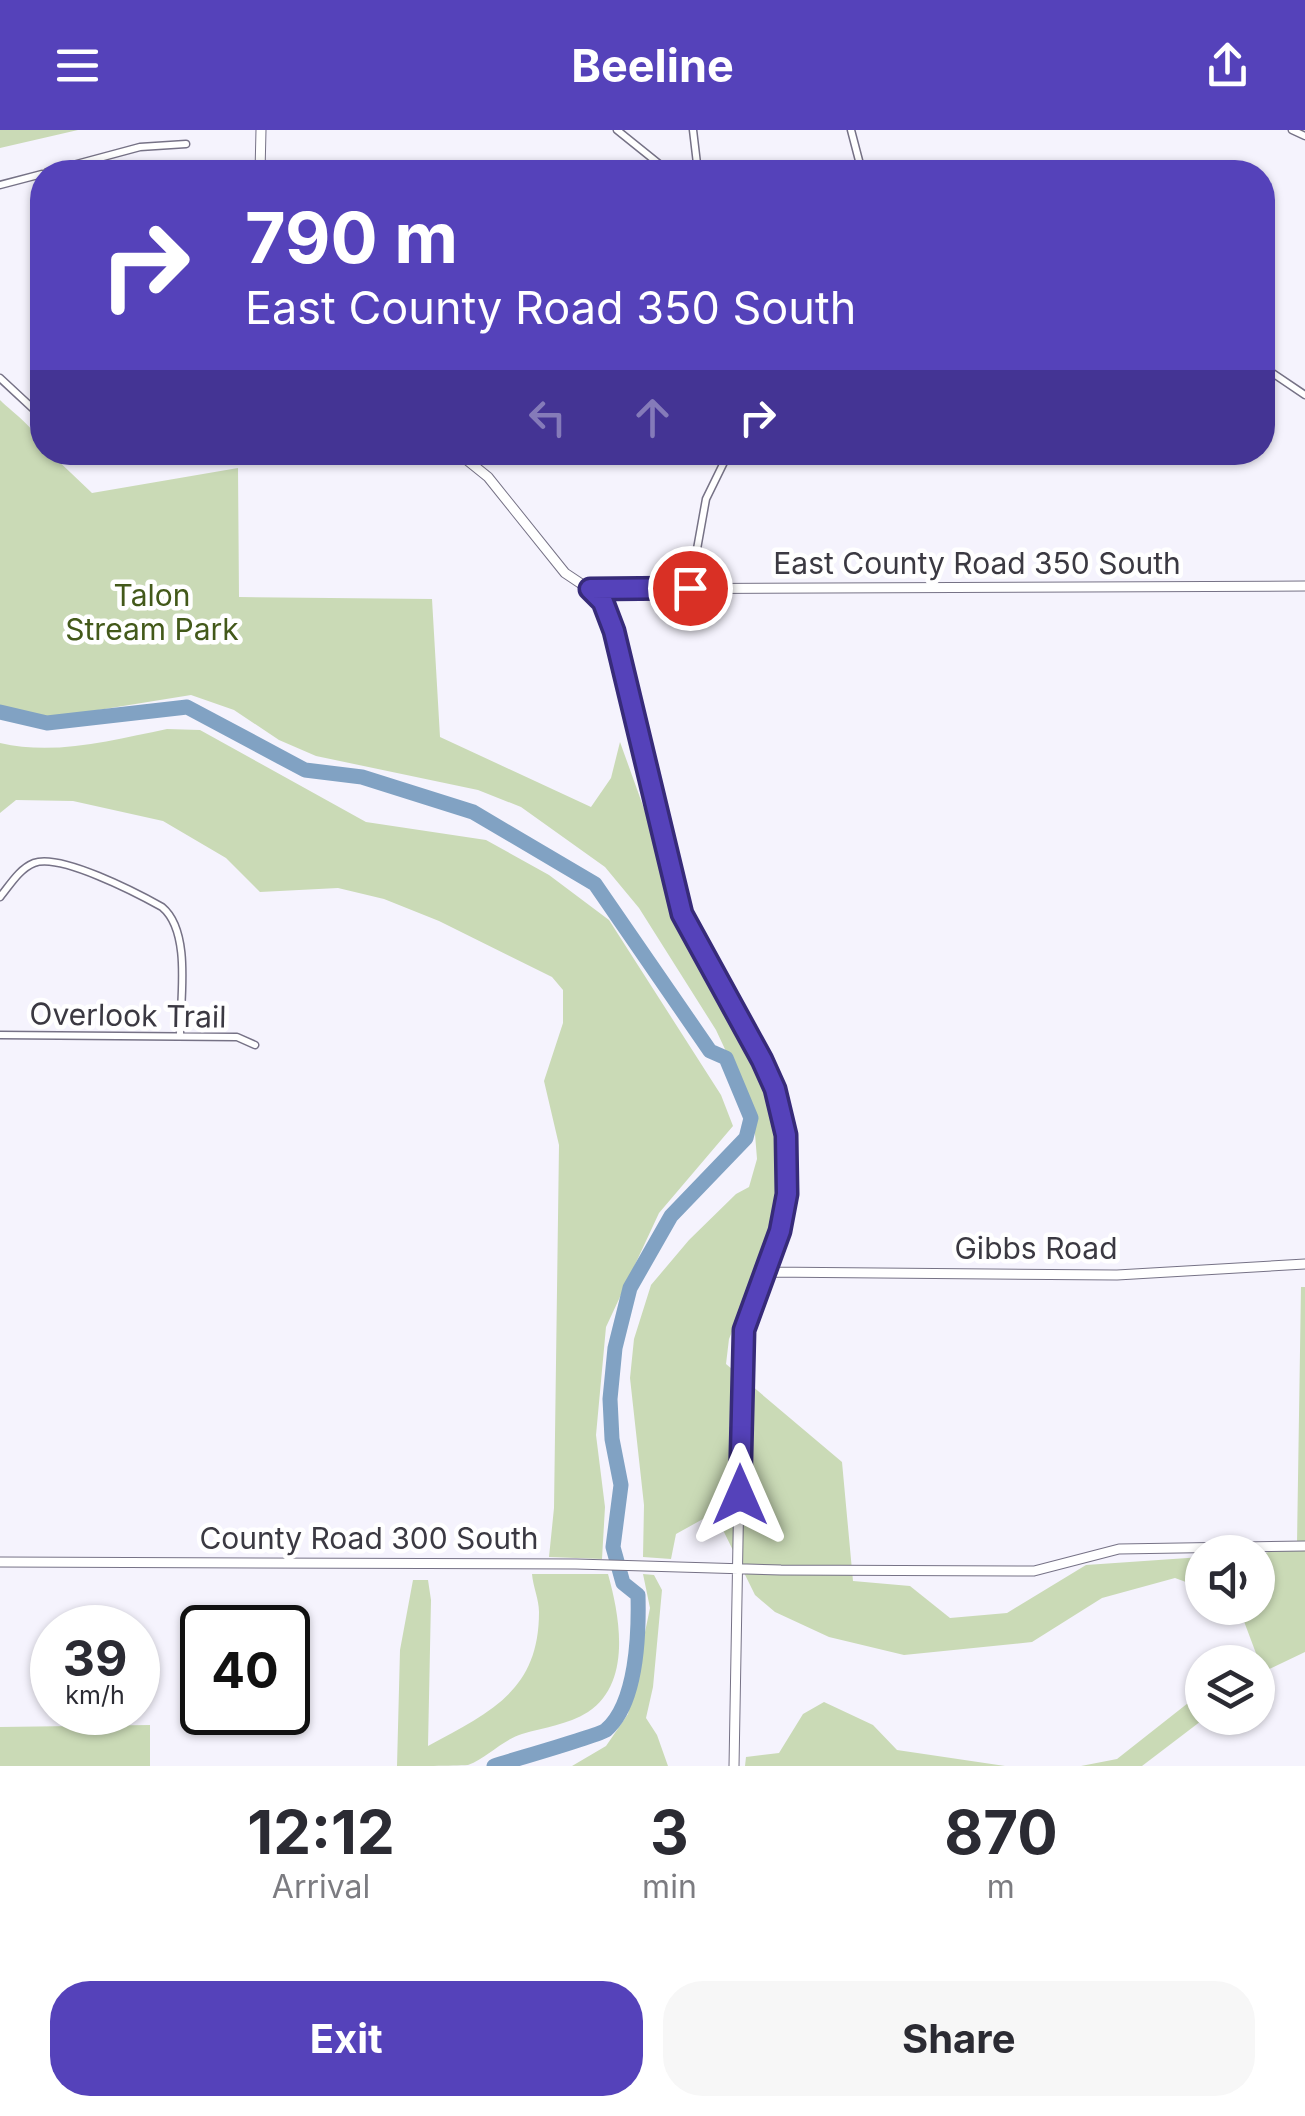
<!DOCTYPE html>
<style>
body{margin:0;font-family:Inter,sans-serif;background:#f7f7f7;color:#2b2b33;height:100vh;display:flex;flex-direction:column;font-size:38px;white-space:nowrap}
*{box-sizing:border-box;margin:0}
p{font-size:32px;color:#7c7c81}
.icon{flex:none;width:55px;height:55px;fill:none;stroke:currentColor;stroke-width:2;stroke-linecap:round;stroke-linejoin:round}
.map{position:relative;height:1636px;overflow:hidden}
.panel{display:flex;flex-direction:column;background:#fff;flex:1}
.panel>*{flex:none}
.banner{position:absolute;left:30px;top:30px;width:1245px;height:305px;border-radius:40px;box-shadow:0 2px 8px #0004;background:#5542ba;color:#fff;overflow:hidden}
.fabs{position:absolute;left:1185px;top:1405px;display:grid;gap:20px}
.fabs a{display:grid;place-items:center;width:90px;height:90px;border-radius:50%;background:#fff;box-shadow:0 2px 8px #0004;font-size:50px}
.speed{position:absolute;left:30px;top:1475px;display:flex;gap:20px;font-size:50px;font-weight:700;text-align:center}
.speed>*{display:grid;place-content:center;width:130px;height:130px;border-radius:50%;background:#fff;box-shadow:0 2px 8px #0004;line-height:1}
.speed small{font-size:25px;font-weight:400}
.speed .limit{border:5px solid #111;border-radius:15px;background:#fff;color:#111}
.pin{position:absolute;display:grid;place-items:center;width:85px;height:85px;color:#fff;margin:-42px;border:5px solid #fff;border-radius:50%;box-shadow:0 2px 10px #0007}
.me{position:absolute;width:110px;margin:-55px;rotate:0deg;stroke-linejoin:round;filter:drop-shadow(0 0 8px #0008)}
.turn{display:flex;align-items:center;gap:35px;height:210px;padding:0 50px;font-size:45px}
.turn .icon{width:130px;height:130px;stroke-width:2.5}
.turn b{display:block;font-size:70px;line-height:85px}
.lanes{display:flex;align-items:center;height:95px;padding:0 50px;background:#0003;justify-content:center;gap:50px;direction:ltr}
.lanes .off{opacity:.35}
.eta{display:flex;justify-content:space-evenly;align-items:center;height:170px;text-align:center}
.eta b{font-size:60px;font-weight:700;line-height:70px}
.cta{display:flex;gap:20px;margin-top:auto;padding:20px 50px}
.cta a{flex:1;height:115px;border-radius:40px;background:#5542ba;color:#fff;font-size:40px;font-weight:700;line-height:115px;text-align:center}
.cta a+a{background:#f7f7f7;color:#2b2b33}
header{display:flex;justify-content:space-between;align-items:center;height:130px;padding:0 50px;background:#5542ba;color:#fff;font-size:45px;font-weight:700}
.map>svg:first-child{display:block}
.green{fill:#cadab6}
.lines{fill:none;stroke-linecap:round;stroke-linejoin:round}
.river{stroke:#81a2c3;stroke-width:15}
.minor-casing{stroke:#767286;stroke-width:9}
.tertiary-casing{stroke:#767286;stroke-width:11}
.minor{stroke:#fff;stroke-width:6}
.tertiary{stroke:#fff;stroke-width:9}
.route-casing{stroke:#372b79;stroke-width:25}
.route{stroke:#5542ba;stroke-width:18}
.labels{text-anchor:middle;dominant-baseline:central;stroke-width:9;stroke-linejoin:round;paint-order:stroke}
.street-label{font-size:30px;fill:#3b3942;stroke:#fff}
.park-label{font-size:30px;fill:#43591a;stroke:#fff}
</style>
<header><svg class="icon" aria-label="menu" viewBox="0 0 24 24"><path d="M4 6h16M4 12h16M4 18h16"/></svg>Beeline<svg class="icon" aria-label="share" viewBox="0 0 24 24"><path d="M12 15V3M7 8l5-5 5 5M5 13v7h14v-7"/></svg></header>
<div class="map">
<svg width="1305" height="1636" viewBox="0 0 1305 1636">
<rect width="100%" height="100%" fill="#f5f3fd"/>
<path class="green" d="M 0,0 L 78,0 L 0,18 Z
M 0,270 C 14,284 42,302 42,322 L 50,323 L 92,363 L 238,338 L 239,467 L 432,469 L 440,607 L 591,677 L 611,648 L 620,612 L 647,687 L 674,785 L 747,919 L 774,984 L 778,1055 L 762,1128 L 729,1209 L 726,1234 L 842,1332 L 853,1451 L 910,1456 L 950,1488 L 1007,1483 L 1086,1435 L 1202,1427 L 1202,1458 L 1175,1448 L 1102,1468 L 1032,1512 L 904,1525 L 829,1507 L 775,1482 L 755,1465 L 723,1400 L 703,1389 L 676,1404 L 671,1429 L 643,1427 L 644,1375 L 630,1248 L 634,1209 L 651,1155 L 689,1110 L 736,1064 L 749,1057 L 757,1029 L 753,979 L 716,900 L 639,778 L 605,737 L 521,677 L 478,660 L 316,626 L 279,610 L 234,580 L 191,565 L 49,588 L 0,577 Z
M 167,599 L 200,600 L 366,692 L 486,710 L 549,745 L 609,790 L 721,965 L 733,996 L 659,1083 L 606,1197 L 596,1305 L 605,1377 L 602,1429 L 549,1427 L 554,1378 L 559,1015 L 544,951 L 563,893 L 563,860 L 552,847 L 439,791 L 384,769 L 338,758 L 260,762 L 226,728 L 163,691 L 73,671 L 16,670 L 0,683 L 0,613 C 55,626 113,610 167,599 Z
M 1301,1157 L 1305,1157 L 1305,1522 L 1263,1542 L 1239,1478 L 1258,1478 L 1258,1424 C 1273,1423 1282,1415 1297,1414 Z
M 532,1444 L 608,1444 C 620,1487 632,1553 588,1582 C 567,1595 545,1597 522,1604 C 502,1610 487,1628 468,1635 C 453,1636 415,1636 397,1636 L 400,1520 L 413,1450 L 428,1450 L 431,1470 L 428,1616 C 489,1582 539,1562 539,1482 C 539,1469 533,1457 532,1444 Z
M 643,1444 L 654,1445 L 662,1460 L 653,1557 L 646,1588 L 657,1605 L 668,1636 L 572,1636 L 606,1616 L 628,1584 L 650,1478 Z
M 1202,1562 L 1202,1588 L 1205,1588 L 1142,1636 L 1081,1636 L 1117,1629 Z
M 824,1572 L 873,1595 L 897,1620 L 1005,1636 L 745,1636 L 746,1627 L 779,1623 L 803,1584 Z
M 150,1595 L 150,1636 L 0,1636 L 0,1597 Z"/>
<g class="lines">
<path class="river" d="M 0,582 L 47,593 L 187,577 L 305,640 L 362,647 L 473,682 L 595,754 L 710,921 L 726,928 L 751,988 L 746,1008 L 671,1086 L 630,1158 L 615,1218 L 610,1269 L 612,1309 L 621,1355 L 613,1417 L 623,1453 L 638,1465 C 639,1503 637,1573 606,1600 C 598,1606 512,1630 494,1636"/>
<g class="minor-casing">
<path id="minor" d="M 617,0 L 663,37 L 680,42
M 693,0 L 698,42
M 851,0 L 862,42
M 1292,0 L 1305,6
M 47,42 L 140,17 L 186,14
M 0,55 L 42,44
M 1262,236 L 1305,265
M 0,248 L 42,287
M 690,458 L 706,369 L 729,322
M 0,767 C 10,755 19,739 34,733 C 60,723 137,763 162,777 C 192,802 180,870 180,906
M 0,905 L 237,907 L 255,915"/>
</g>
<g class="tertiary-casing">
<path id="tertiary" d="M 260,42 L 261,0
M 457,322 L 488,347 L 565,443 L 598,465 L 614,501 L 682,784 L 762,930 L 775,959 L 787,1005 L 787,1065 L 780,1101 L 751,1176 L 744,1200 L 741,1242 L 734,1636
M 593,459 L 1305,456
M 767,1142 L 1117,1145 L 1305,1134
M 0,1432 L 576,1434 L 781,1440 L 1034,1441 L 1119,1419 L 1305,1416"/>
</g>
<use href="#minor" class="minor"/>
<use href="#tertiary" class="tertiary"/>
</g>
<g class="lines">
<g class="route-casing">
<path id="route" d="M 690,458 L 590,459 L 603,472 L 614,501 L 682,784 L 762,930 L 775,959 L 786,1005 L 787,1064 L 780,1101 L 744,1200 L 740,1365"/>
</g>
<use href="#route" class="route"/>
</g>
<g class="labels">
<g class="street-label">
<text x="977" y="433">East County Road 350 South</text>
<text transform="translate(128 885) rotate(1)">Overlook Trail</text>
<text x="1036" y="1118">Gibbs Road</text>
<text x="369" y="1408">County Road 300 South</text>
</g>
<g class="park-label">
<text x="152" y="465">Talon<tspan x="152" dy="34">Stream Park</tspan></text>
</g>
</g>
</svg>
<div class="fabs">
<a><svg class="icon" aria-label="sound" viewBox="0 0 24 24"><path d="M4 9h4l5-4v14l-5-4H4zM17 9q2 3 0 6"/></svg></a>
<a><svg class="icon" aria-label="layers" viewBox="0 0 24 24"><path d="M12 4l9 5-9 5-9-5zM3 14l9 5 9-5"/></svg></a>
</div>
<div class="speed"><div>39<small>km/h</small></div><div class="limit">40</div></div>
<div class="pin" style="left:690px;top:458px;background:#d93025"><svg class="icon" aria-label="arrive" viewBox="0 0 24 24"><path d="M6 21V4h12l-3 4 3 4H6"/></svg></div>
<svg class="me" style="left:740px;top:1365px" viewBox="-20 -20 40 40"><path d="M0-17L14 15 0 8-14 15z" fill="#5542ba" stroke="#fff" stroke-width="4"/></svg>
<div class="banner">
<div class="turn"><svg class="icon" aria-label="right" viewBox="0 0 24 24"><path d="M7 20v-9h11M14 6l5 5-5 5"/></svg><div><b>790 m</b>East County Road 350 South</div></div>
<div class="lanes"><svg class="icon off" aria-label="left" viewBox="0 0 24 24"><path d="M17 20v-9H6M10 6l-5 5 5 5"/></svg><svg class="icon off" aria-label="ahead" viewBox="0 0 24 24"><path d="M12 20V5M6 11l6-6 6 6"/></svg><svg class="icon" aria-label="right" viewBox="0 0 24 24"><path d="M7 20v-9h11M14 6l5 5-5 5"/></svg></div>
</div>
</div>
<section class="panel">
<div class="eta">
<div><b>12:12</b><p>Arrival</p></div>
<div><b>3</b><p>min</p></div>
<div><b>870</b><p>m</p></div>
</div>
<div class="cta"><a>Exit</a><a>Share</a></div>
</section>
